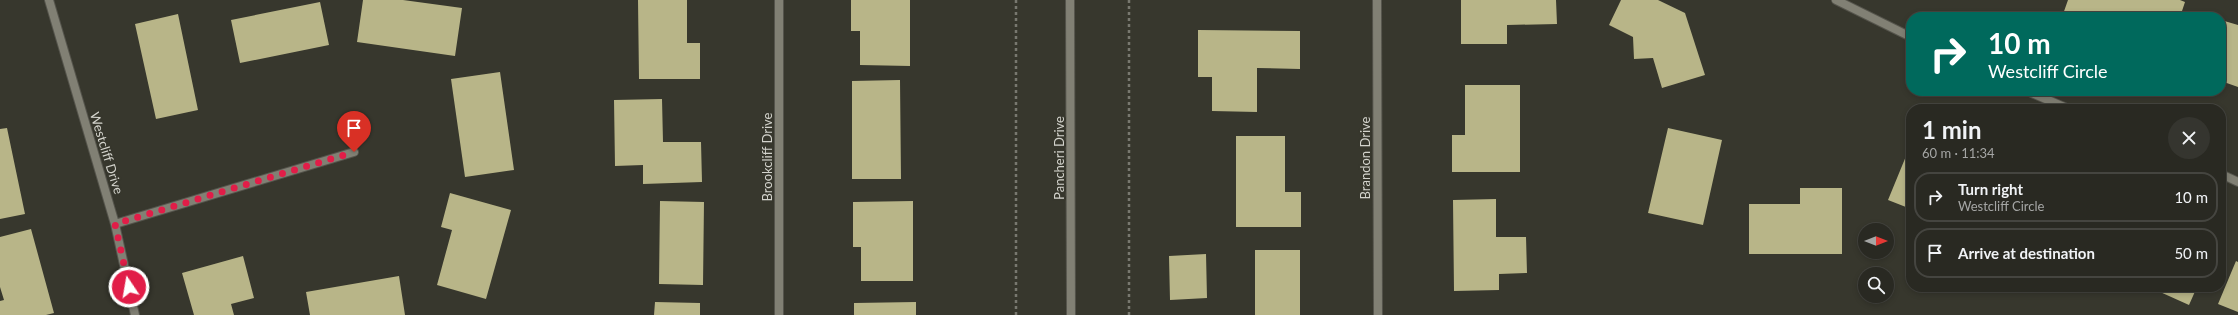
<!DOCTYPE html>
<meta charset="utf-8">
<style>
body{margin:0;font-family:Lato,sans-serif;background:#35352f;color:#f1f3f6;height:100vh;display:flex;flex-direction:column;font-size:15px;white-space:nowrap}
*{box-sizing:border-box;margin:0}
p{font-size:13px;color:#a5a6a5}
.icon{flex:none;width:22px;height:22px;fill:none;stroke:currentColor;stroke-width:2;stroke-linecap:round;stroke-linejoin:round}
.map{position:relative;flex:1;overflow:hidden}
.sheet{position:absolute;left:1906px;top:104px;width:320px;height:188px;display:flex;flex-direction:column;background:#292922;border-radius:16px;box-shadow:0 2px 6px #0003,0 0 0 1px #454540}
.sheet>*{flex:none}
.top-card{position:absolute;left:1906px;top:12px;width:320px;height:84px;border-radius:16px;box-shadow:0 2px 6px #0003,0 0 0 1px #454540;background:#00695c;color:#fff;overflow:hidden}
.needle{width:26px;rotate:90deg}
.tools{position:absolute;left:1858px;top:223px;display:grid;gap:8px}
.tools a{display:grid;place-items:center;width:36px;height:36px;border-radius:50%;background:#292922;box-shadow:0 2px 6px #0003,0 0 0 1px #454540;font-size:20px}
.pin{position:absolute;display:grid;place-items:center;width:34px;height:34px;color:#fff;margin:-41px -17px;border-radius:50% 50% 50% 0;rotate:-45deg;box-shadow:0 0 4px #0007}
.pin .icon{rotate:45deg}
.me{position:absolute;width:44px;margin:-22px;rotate:348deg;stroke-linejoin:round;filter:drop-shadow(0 0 3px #0008)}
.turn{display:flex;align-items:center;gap:14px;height:84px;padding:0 16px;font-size:18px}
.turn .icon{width:52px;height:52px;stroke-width:2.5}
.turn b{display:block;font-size:28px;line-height:34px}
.round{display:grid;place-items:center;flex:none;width:42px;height:42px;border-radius:21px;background:#35352f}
.summary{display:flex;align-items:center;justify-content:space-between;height:68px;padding:0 16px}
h1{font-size:24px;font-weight:700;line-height:30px}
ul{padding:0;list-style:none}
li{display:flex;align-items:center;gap:12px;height:50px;margin:0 8px 6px;padding:0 8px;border:2px solid #454540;border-radius:16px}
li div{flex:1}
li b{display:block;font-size:15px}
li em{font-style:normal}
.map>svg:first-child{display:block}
.building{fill:#b8b588}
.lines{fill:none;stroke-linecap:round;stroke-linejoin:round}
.minor-casing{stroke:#55544c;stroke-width:10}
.tertiary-casing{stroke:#55544c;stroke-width:10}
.path{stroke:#78786f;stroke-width:2.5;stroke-dasharray:3 3;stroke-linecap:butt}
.minor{stroke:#818074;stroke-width:8}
.tertiary{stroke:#818074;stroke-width:8}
.route{stroke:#e11d48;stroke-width:7;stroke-dasharray:0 12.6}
.labels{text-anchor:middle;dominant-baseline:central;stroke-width:4;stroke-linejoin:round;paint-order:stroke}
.street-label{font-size:13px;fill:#d3d3cc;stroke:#37372d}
</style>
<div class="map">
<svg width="2238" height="315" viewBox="0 0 2238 315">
<rect width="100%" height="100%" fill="#37372d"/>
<path class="building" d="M 363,0 L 403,0 L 462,8 L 455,56 L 357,42 Z
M 638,0 L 687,0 L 687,43 L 700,43 L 700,79 L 639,79 Z
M 851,0 L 910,0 L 910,66 L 860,65 L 860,31 L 851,31 Z
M 1461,0 L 1556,0 L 1557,24 L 1507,25 L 1507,44 L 1461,44 Z
M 1621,0 L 1658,0 L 1685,13 L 1705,75 L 1662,88 L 1653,58 L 1634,59 L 1633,37 L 1609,25 Z
M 2068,0 L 2180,0 L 2185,2 L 2180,17 L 2062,17 Z
M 320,2 L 329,45 L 240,63 L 231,20 Z
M 178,14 L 198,110 L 156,119 L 135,24 Z
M 2221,20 L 2238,25 L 2238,87 L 2221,81 Z
M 1198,30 L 1300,31 L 1300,69 L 1257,68 L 1257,112 L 1212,111 L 1212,77 L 1198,77 Z
M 500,72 L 514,170 L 465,177 L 451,79 Z
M 900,80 L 901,179 L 852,179 L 852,81 Z
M 1465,85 L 1520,85 L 1520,172 L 1452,172 L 1452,135 L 1465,135 Z
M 662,99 L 663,142 L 701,142 L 702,182 L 643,184 L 643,165 L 615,166 L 614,100 Z
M 7,128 L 25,214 L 0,219 L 0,129 Z
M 1668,128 L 1722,140 L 1703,225 L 1648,213 Z
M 1236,136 L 1285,136 L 1285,192 L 1301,192 L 1301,227 L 1236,227 Z
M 1911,144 L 1911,209 L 1888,200 Z
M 1800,188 L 1842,188 L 1842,254 L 1749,254 L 1749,204 L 1800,204 Z
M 450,193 L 511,210 L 486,299 L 437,285 L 452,230 L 441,227 Z
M 1496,199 L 1496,237 L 1526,237 L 1527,273 L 1499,274 L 1499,290 L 1454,291 L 1453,200 Z
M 660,201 L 704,202 L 703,285 L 659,284 Z
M 913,201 L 913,281 L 861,281 L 861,247 L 853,247 L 853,202 Z
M 31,229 L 54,313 L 46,315 L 0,315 L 0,301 L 4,300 L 0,287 L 0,237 Z
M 1255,250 L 1300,250 L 1300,315 L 1255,315 Z
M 1206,254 L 1207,298 L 1170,300 L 1169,256 Z
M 243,256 L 254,298 L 231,304 L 234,315 L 194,315 L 182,273 Z
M 2236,261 L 2238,262 L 2238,312 L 2218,304 Z
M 399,276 L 405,315 L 310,315 L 306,292 Z
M 2149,287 L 2197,287 L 2189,305 Z
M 655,302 L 700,303 L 700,315 L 654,315 Z
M 916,302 L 916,315 L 854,315 L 854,303 Z"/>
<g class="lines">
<g class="minor-casing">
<path id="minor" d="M 49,0 L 115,224 L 135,315
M 1377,0 L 1378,315
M 1836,0 L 1911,37
M 2027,91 L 2069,109
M 2221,174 L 2238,182
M 115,224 L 354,152
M 779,315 L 779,0"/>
</g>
<g class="tertiary-casing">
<path id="tertiary" d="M 1070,0 L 1071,315"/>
</g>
<path class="path" d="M 1016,0 L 1016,315
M 1129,0 L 1129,315"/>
<use href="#minor" class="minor"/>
<use href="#tertiary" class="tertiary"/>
</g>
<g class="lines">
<path class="route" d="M 129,287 L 115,224 L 354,152"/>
</g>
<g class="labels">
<g class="street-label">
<text transform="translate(107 153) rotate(73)">Westcliff Drive</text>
<text transform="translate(767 157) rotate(-90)">Brookcliff Drive</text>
<text transform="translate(1059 158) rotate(-90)">Pancheri Drive</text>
<text transform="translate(1365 158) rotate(-90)">Brandon Drive</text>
</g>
</g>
</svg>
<div class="tools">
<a><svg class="needle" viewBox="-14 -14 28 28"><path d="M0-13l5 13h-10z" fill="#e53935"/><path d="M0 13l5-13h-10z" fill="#a5a6a5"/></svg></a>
<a><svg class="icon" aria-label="search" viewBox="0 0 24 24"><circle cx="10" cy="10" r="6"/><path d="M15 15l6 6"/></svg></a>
</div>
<div class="pin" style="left:354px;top:152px;background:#d93025"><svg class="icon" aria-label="arrive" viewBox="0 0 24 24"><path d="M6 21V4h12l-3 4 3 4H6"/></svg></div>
<svg class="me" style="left:129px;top:287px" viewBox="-20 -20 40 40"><circle r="17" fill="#e11d48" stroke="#fff" stroke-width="3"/><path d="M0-11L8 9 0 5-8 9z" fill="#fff"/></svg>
<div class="top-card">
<div class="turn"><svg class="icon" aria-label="right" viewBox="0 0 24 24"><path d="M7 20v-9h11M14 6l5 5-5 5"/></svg><div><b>10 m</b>Westcliff Circle</div></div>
</div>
<section class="sheet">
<div class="summary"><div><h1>1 min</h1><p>60 m · 11:34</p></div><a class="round"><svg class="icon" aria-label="close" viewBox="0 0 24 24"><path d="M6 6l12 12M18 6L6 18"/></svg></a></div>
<ul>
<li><svg class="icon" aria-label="right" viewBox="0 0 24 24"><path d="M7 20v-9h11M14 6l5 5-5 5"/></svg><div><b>Turn right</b><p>Westcliff Circle</p></div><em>10 m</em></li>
<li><svg class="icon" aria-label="arrive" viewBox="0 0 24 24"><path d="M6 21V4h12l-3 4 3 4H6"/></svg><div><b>Arrive at destination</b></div><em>50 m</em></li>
</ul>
</section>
</div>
